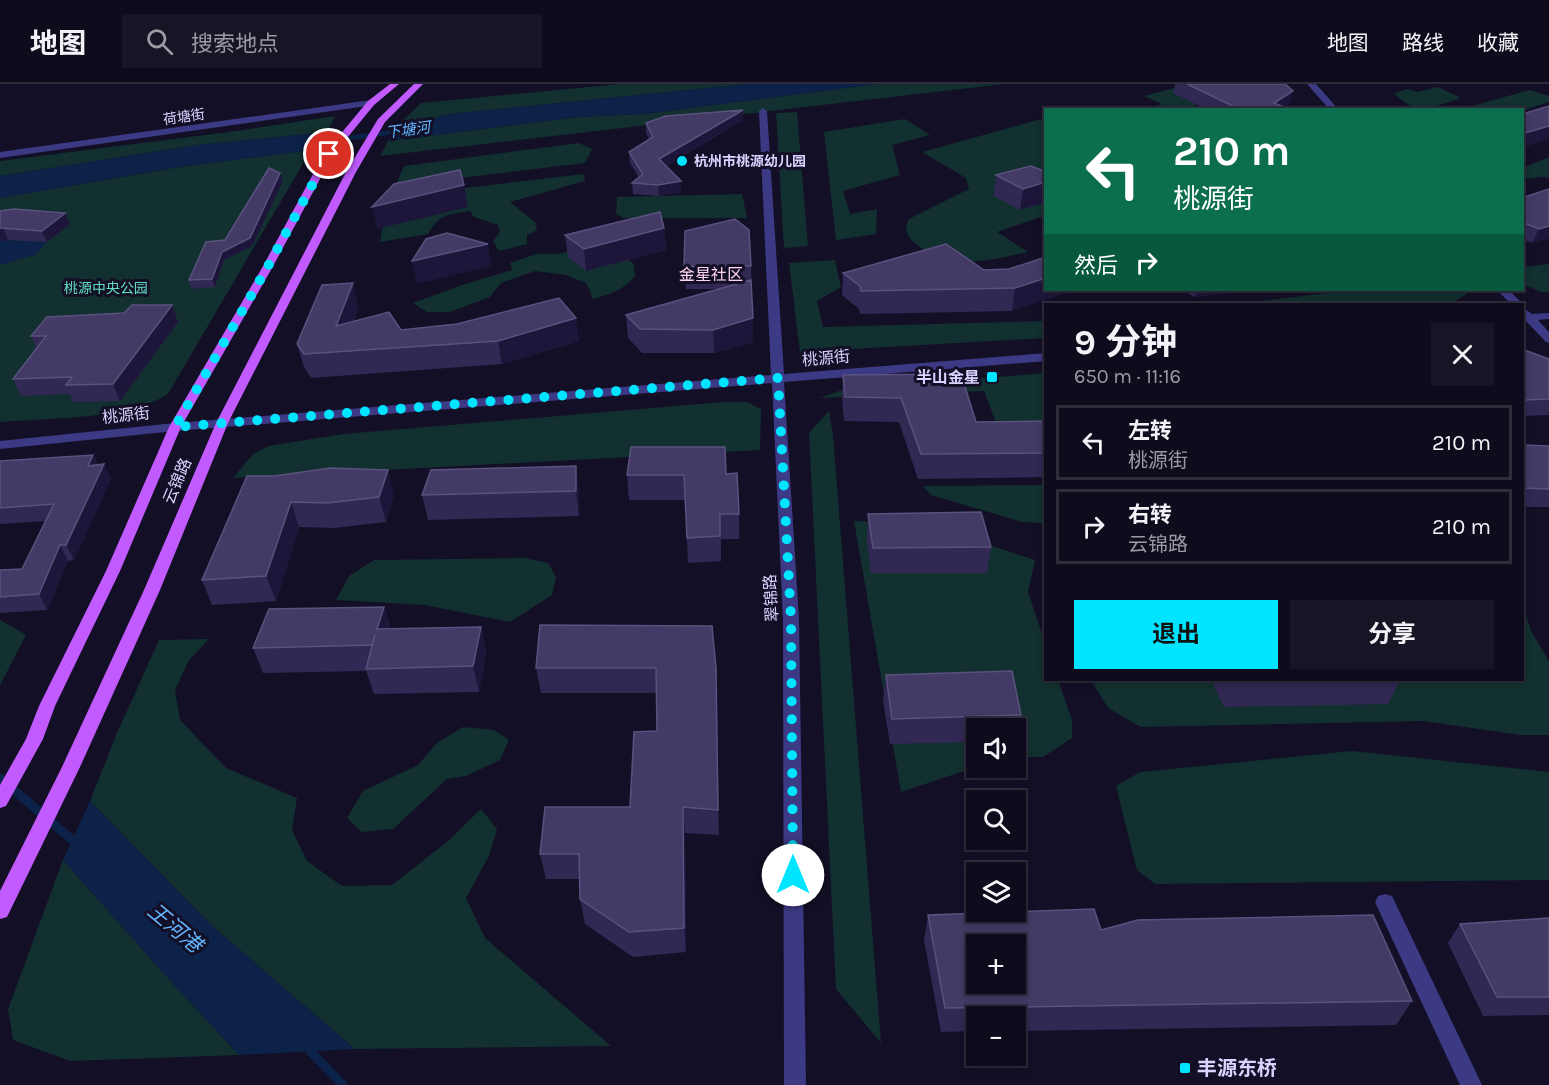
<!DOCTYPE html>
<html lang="zh">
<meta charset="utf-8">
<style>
body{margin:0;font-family:Karla,"Noto Sans SC",sans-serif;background:#171425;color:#f1f3f6;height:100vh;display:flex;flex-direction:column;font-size:22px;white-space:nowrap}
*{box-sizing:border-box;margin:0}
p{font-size:20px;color:#9b9ba3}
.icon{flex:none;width:33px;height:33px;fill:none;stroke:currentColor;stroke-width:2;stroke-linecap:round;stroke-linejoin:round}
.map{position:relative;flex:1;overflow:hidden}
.side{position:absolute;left:1044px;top:219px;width:480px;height:378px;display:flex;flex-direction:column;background:#0e0b1c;border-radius:0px;box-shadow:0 3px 9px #0003,0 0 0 2px #2e2b3b}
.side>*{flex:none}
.top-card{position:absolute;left:1044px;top:24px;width:480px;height:183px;border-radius:0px;box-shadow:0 3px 9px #0003,0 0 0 2px #2e2b3b;background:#0b6e4f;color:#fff;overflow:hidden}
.controls{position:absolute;left:966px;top:634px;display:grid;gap:12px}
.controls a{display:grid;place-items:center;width:60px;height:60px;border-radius:0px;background:#0e0b1c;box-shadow:0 3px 9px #0003,0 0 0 2px #2e2b3b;font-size:30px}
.pin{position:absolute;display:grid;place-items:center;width:51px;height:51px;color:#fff;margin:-26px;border:3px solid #fff;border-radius:50%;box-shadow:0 2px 6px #0007}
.me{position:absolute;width:66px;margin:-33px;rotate:0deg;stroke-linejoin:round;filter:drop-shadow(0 0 4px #0008)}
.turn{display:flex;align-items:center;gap:21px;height:126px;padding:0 30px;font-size:27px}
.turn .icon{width:78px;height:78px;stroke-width:2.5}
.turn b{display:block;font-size:42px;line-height:51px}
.then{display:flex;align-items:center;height:57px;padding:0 30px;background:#0003;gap:12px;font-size:22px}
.round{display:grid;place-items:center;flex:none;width:63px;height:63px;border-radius:0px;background:#171425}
.overview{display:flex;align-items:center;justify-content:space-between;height:102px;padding:0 30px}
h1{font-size:36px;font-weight:700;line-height:45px}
.cta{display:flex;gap:12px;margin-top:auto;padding:12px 30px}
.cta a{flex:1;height:69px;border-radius:0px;background:#00e5ff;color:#111;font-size:24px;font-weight:700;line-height:69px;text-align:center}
.cta a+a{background:#171425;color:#f1f3f6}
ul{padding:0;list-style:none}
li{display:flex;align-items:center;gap:18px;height:75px;margin:0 12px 9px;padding:0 18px;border:3px solid #2e2b3b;border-radius:0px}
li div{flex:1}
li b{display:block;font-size:22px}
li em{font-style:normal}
header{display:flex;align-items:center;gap:36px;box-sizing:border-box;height:84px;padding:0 30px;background:#0e0b1c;border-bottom:2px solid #2e2b3b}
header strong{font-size:28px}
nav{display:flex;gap:33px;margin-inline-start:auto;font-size:21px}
.search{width:420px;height:54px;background:#171425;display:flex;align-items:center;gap:15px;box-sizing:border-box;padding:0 21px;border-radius:0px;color:#9b9ba3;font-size:22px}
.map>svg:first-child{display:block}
.green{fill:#12302f}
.water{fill:#0c2248}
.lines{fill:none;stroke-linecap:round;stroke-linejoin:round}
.stream-far1{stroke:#0c2248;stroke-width:4.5}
.stream{stroke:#0c2248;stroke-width:9}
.minor{fill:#3d3a85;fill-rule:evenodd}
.major{fill:#c25bff;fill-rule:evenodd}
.wall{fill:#312854}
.shaded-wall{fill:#1d163a}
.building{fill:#433a66;stroke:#5a527e;stroke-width:1.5;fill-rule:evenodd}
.route{stroke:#00e5ff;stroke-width:10;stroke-dasharray:0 18}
.poi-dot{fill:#00e5ff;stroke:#130f26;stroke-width:2}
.labels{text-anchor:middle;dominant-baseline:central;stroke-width:6;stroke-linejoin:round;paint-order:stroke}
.far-street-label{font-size:14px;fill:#d9d4ff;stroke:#130f26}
.far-poi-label{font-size:14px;font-weight:bold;fill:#d9d4ff;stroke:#130f26;text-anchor:start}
.far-park-label{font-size:14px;fill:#5fe0c0;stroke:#130f26}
.far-water-label{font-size:15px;font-style:italic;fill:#62b6ff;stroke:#130f26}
.far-quarter-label{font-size:16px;fill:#ffd6f0;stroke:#130f26}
.street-label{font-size:16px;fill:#d9d4ff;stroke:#130f26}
.poi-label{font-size:16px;font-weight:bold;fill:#d9d4ff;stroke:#130f26;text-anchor:end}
.near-poi-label{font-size:20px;font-weight:bold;fill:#d9d4ff;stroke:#130f26;text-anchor:start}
.near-water-label{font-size:21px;font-style:italic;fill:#62b6ff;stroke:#130f26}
</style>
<header>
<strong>地图</strong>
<div class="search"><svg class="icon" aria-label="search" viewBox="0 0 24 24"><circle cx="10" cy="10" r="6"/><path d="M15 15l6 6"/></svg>搜索地点</div>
<nav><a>地图</a><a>路线</a><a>收藏</a></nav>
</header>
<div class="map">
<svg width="1549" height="1001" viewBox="0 0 1549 1001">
<rect width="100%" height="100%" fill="#130f26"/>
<path class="green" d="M 620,0 L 748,0 L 452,30 L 397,42 L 421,19 Z
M 877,0 L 1004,0 L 380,72 L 388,57 L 578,33 L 644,30 Z
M 1182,2 L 1211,15 L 1190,23 L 1196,25 L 1145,26 L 1162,20 L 1144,12 Z
M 1438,3 L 1459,13 L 1458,15 C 1429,24 1417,33 1394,9 L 1408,5 L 1417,8 Z
M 1530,6 L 1549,12 L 1549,18 L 1523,26 L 1465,24 Z
M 797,28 L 808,162 L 784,164 L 776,29 Z
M 335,32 L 328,48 L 198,61 L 0,92 L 0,77 L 229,48 Z
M 1045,34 L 1045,136 L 1041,133 L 997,148 L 1028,168 C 990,177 947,187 915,159 C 906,151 904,146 909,135 L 969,105 L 966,94 L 922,68 Z
M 905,35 L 930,51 L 892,61 L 900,91 L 843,107 L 850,130 L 877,125 L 876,150 L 836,156 L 824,48 Z
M 579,59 L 592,65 L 585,79 L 395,102 L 404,82 Z
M 311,66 L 168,310 C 130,336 46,334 0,338 L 0,114 L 179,83 Z
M 1549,73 L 1549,94 C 1540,90 1532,97 1523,93 L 1523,84 Z
M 584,90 L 585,97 L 510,118 L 535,138 L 537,146 L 527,151 L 527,160 L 499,167 L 493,157 L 500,148 L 498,141 L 474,133 L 470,127 C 448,131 440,129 428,150 L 380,158 L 386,121 L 464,104 Z
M 742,110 L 747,134 L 623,134 L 616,130 L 617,113 Z
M 610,156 L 634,181 L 635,192 C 624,206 608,211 592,215 L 591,209 L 586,199 L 566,191 L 535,187 L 501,199 L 490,213 L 450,228 L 427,228 L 413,219 L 462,201 L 512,186 L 510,179 L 536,170 L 559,170 Z
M 835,176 L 841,203 L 817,217 L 823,243 L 1045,237 L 1045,254 L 800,268 L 789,179 Z
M 1549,180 L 1549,208 L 1541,208 L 1523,200 L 1523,183 Z
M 1352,206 L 1463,206 L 1467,210 L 1449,220 L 1238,220 Z
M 1045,289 L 1045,339 L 996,339 L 984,307 L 820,314 L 842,306 Z
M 724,318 L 747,318 L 761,325 L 760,366 L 233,394 L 253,370 L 269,362 L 343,350 Z
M 829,327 L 833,351 L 881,959 L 836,905 L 809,349 Z
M 1045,401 L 1045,437 L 1044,439 L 1022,438 L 931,411 L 923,402 Z
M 854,437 L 924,440 L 1035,476 L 1028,508 L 1045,559 L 1046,596 L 1058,596 L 1072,636 L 1072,654 L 1043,673 L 1016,673 L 1016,645 L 976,645 L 976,683 L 901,708 Z
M 525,474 L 548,479 L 556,493 L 552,511 L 510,538 L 425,521 L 336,516 L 349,492 L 374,476 Z
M 1523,522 L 1531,547 L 1549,577 L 1549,651 L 1520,651 L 1423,637 L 1141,643 L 1108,624 L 1091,596 L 1522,596 Z
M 0,536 L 26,551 L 0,601 Z
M 209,555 L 189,576 L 175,606 L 180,636 L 226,684 L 297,714 L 292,746 L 307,777 L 342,802 L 392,801 L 448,757 L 481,725 L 497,745 L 489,772 L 466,814 L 485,854 L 611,962 L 355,965 L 212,842 L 90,717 L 117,649 L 159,556 Z
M 463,643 L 494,646 L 509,656 L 500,676 L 466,692 L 447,695 L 393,745 L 362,748 L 347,734 L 363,707 L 418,681 L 437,659 Z
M 1352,667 L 1549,688 L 1549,796 L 1155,800 L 1137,786 L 1116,702 L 1140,688 Z
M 63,776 L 166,892 L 239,971 L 70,977 L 13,956 L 8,925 Z"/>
<path class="water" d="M 748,0 L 877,0 L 644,30 L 578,33 L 388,57 L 397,42 L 452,30 Z
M 328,48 L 311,66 L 179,83 L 0,114 L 0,92 L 198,61 Z
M 0,156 L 47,158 L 35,171 L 0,181 Z
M 90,717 L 212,842 L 355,965 L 239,971 L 166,892 L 63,776 Z"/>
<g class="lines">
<path class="stream-far1" d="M 311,59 L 401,47"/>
<path class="stream" d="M 0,694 L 78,761
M 304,961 L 343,1001"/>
<path class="minor" d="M 1307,0 L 1316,0 L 1339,26 L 1330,26 Z
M 371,16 L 374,17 L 374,21 L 0,74 L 0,68 Z
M 763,24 L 767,27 L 784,290 L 1046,269 L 1046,277 L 784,298 L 799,535 L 806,1001 L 784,1001 L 783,535 L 772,299 L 175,347 L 0,365 L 0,357 L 175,339 L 771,291 L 759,27 Z
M 1497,206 L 1509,206 L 1523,220 L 1511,220 Z
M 1522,223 L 1532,230 L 1549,229 L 1549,235 L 1538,236 L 1549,248 L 1549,259 L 1545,257 L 1526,237 L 1522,237 Z
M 1385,810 L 1392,812 L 1482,1001 L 1460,1001 L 1375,818 L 1378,812 Z"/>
<path class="major" d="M 390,0 L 399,0 L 374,21 L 333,71 L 272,184 L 181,343 L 120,487 L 55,622 L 43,655 L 6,722 L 0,724 L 0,701 L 26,655 L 39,622 L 106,487 L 169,343 L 262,184 L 324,70 L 368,17 Z
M 414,0 L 423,0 L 385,38 L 356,88 L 228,339 L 160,506 L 80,683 L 7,833 L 0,835 L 0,807 L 62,683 L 144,506 L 216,339 L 346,88 L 378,35 Z"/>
</g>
<path class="wall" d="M 1175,0 L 1285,0 L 1289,22 L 1286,24 L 1290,26 L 1208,26 L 1173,9 Z
M 743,36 L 666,82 L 681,97 L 681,108 L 659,112 L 633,110 L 632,99 L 639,93 L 630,79 L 629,68 L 649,55 L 646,49 L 646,39 Z
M 1046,88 L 1046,118 L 1020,126 L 994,112 L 996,91 Z
M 280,89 L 283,97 L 252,162 L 224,176 L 215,203 L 191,205 L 189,196 L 225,156 Z
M 1549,105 L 1549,154 L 1532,159 L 1522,155 L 1522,114 Z
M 0,127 L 70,140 L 47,158 L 8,156 L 0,157 Z
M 664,144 L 666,166 L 586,187 L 568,173 L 565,151 Z
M 1046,173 L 1012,227 L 860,230 L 859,225 L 842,211 L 843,189 L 1009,185 Z
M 684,182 L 751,182 L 753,258 L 714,269 L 642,269 L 628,254 L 626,231 L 721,205 L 686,205 Z
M 1182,206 L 1252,206 L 1195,213 Z
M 172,221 L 178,238 L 120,317 L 73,318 L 70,310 L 21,312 L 13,295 L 37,265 L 31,252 L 124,229 Z
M 358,222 L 353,238 L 401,246 L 579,257 L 502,280 L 311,294 L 304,283 L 297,260 Z
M 1522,265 L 1549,275 L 1549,331 L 1522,332 Z
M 843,291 L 976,338 L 1046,337 L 1046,393 L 918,395 L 899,338 L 844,337 L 842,315 Z
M 1522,361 L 1549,362 L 1549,423 L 1522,423 Z
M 93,371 L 98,381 L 111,395 L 74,476 L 68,477 L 47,526 L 0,529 L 0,486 L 22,485 L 46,437 L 0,440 L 0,377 Z
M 726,390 L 739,430 L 739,455 L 721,455 L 721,477 L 688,479 L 685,416 L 629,416 L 627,391 Z
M 274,392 L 394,411 L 386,438 L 335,444 L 299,443 L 276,517 L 212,521 L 202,496 Z
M 579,406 L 579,432 L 428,436 L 422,411 Z
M 868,430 L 991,463 L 987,489 L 871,489 L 867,455 Z
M 384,523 L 391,545 L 481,543 L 486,568 L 479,608 L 374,610 L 366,587 L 263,589 L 253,564 Z
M 536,584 L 716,584 L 719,751 L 685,749 L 686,868 L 633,873 L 585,840 L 580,815 L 580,795 L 546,795 L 540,770 L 630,723 L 657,647 L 656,609 L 541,609 Z
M 886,591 L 1021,631 L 1016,657 L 1016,645 L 976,645 L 976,658 L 890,660 L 883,617 Z
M 1211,596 L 1400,596 L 1388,620 L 1224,623 Z
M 928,831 L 1101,846 L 1412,917 L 1396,941 L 1016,947 L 1016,933 L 976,933 L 976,947 L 941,948 L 924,856 Z
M 1549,834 L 1549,931 L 1483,932 L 1448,859 L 1460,840 Z"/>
<path class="shaded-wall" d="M 1293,7 L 1289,22 L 1283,26 L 1274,19 Z
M 743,26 L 743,36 L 660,85 L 659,75 Z
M 1549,42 L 1549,50 L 1546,56 L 1522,64 L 1522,50 Z
M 280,89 L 283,97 L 252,162 L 224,176 L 215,203 L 212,195 L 222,168 Z
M 681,97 L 681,108 L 659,112 L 658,101 Z
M 1046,98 L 1046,118 L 1020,126 L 1023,105 Z
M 464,101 L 468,123 L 377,145 L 372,123 Z
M 65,129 L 70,140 L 47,158 L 42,147 Z
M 1549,142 L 1549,154 L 1532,159 L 1539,145 Z
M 0,144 L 3,144 L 8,156 L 0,157 Z
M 664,144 L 666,166 L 586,187 L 584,165 Z
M 488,160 L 491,182 L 417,200 L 412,177 Z
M 1046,194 L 1046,206 L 1076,206 L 1012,227 L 1015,204 Z
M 353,199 L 358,222 L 342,265 L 336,242 Z
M 1197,206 L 1252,206 L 1195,213 Z
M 172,221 L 178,238 L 120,317 L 113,300 Z
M 576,234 L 579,257 L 502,280 L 498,257 Z
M 753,234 L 753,258 L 714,269 L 713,246 Z
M 93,371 L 100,386 L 88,382 Z
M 104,380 L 111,395 L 74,476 L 66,461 Z
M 576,382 L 579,406 L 579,432 L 576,407 Z
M 388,386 L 394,411 L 386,438 L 379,413 Z
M 291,418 L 299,443 L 276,517 L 266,492 Z
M 60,461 L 68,477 L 47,526 L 39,510 Z
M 384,523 L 392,549 L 377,545 Z
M 481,543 L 486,568 L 479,608 L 473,582 Z
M 716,584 L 717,609 L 719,751 L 718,726 Z
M 683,723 L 685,749 L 686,868 L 684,844 Z"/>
<path class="building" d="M 1187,0 L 1285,0 L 1293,7 L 1274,19 L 1290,26 L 1241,26 Z
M 1549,22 L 1549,42 L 1522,50 L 1522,30 Z
M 743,26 L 659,75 L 681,97 L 658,101 L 632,99 L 643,90 L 629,68 L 653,53 L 646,39 L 666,32 Z
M 1031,82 L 1046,88 L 1046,98 L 1023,105 L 996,91 Z
M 269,84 L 280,89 L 250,154 L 222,168 L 212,195 L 189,196 L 206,158 L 225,156 Z
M 460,86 L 464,101 L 372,123 L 394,100 Z
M 1549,105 L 1549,142 L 1539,145 L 1522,138 L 1522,114 Z
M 14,125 L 65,129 L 42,147 L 0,144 L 0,127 Z
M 660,128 L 664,144 L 584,165 L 565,151 Z
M 735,135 L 749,146 L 751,182 L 684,182 L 685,147 Z
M 447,149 L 488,160 L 412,177 L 426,155 Z
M 946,160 L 984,186 L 1009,185 L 1046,173 L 1046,194 L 1015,204 L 861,207 L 860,202 L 843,189 Z
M 751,196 L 753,234 L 713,246 L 640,245 L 626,231 Z
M 353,199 L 336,242 L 389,228 L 401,246 L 457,240 L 559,214 L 576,234 L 498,257 L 304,270 L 297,260 L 322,201 Z
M 132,221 L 172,221 L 113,300 L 66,301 L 72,293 L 13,295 L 46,252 L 31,252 L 47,233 L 124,229 Z
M 1522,265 L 1549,275 L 1549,315 L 1522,316 Z
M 961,290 L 976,338 L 1046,337 L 1046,369 L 921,370 L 901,314 L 845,313 L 843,291 Z
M 1522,361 L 1549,362 L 1549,405 L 1522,404 Z
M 631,363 L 725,363 L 726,390 L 737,389 L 739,430 L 720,430 L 720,452 L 687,454 L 684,391 L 627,391 Z
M 93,371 L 88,382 L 104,380 L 66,461 L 60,461 L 39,510 L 0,513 L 0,486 L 22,485 L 54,420 L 0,424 L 0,377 Z
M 576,382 L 576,407 L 422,411 L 431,386 Z
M 331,384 L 388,386 L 379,413 L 327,419 L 291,418 L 266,492 L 202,496 L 247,392 L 274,392 Z
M 981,428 L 991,463 L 873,464 L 868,430 Z
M 384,523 L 377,545 L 481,543 L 473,582 L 366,585 L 375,551 L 372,561 L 253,564 L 269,525 Z
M 540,541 L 712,542 L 716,584 L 718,726 L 683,723 L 684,844 L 629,848 L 580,815 L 579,770 L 540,770 L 545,723 L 630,723 L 634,648 L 657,647 L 656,584 L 536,584 Z
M 1012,587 L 1021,631 L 892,635 L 886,591 Z
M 1232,596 L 1359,596 L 1233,598 Z
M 1094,825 L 1101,846 L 1138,836 L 1373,831 L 1412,917 L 945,924 L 928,831 ZM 976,861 L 1016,861 L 1016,900 L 976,900 Z
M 1549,834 L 1549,913 L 1497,913 L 1460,840 Z"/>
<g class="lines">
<path class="route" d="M 329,70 L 267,184 L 175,343 L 778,294 L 791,535 L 793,791"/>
</g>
<g class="poi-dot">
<circle cx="682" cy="77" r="6"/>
<rect x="986" y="287" width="12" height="12" rx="3"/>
<rect x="1179" y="978" width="12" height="12" rx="3"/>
</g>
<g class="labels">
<g class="far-street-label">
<text transform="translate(184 33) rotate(-8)">荷塘街</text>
</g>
<g class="far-poi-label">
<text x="694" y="77">杭州市桃源幼儿园</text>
</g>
<g class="far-park-label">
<text x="106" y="204">桃源中央公园</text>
</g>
<g class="far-water-label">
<text transform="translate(408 46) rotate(-8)">下塘河</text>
</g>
<g class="far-quarter-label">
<text x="711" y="190">金星社区</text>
</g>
<g class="street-label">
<text transform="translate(826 274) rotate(-5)">桃源街</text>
<text transform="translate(126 331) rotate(-6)">桃源街</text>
<text transform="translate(177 397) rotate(-67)">云锦路</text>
<text transform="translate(771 514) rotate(-93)">翠锦路</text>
</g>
<g class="poi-label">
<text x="980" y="293">半山金星</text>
</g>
<g class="near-poi-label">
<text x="1197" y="984">丰源东桥</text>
</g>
<g class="near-water-label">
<text transform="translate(175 844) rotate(40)">王河港</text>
</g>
</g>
</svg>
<div class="controls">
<a><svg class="icon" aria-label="sound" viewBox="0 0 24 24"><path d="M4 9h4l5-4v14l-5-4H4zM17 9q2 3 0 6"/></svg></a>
<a><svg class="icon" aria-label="search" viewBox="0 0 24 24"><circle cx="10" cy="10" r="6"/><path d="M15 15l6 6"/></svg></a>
<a><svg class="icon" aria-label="layers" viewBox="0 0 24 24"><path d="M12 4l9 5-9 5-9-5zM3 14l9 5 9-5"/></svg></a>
<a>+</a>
<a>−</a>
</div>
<div class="pin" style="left:329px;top:70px;background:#d93025"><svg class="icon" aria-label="arrive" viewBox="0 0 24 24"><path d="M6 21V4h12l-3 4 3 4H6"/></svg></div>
<svg class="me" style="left:793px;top:791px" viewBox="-20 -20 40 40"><circle r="19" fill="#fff"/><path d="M0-13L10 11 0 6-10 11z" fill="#00e5ff"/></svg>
<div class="top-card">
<div class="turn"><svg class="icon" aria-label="left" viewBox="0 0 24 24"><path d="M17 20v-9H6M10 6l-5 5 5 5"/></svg><div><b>210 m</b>桃源街</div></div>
<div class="then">然后<svg class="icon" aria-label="right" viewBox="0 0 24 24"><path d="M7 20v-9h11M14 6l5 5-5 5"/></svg></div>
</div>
<section class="side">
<div class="overview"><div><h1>9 分钟</h1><p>650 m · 11:16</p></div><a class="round"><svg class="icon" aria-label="close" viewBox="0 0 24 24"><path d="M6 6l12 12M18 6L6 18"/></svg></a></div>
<ul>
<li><svg class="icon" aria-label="left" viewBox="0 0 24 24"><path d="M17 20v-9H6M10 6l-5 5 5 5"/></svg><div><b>左转</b><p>桃源街</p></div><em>210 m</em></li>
<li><svg class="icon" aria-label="right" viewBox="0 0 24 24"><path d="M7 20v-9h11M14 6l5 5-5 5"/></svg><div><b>右转</b><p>云锦路</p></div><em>210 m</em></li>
</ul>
<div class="cta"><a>退出</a><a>分享</a></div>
</section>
</div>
